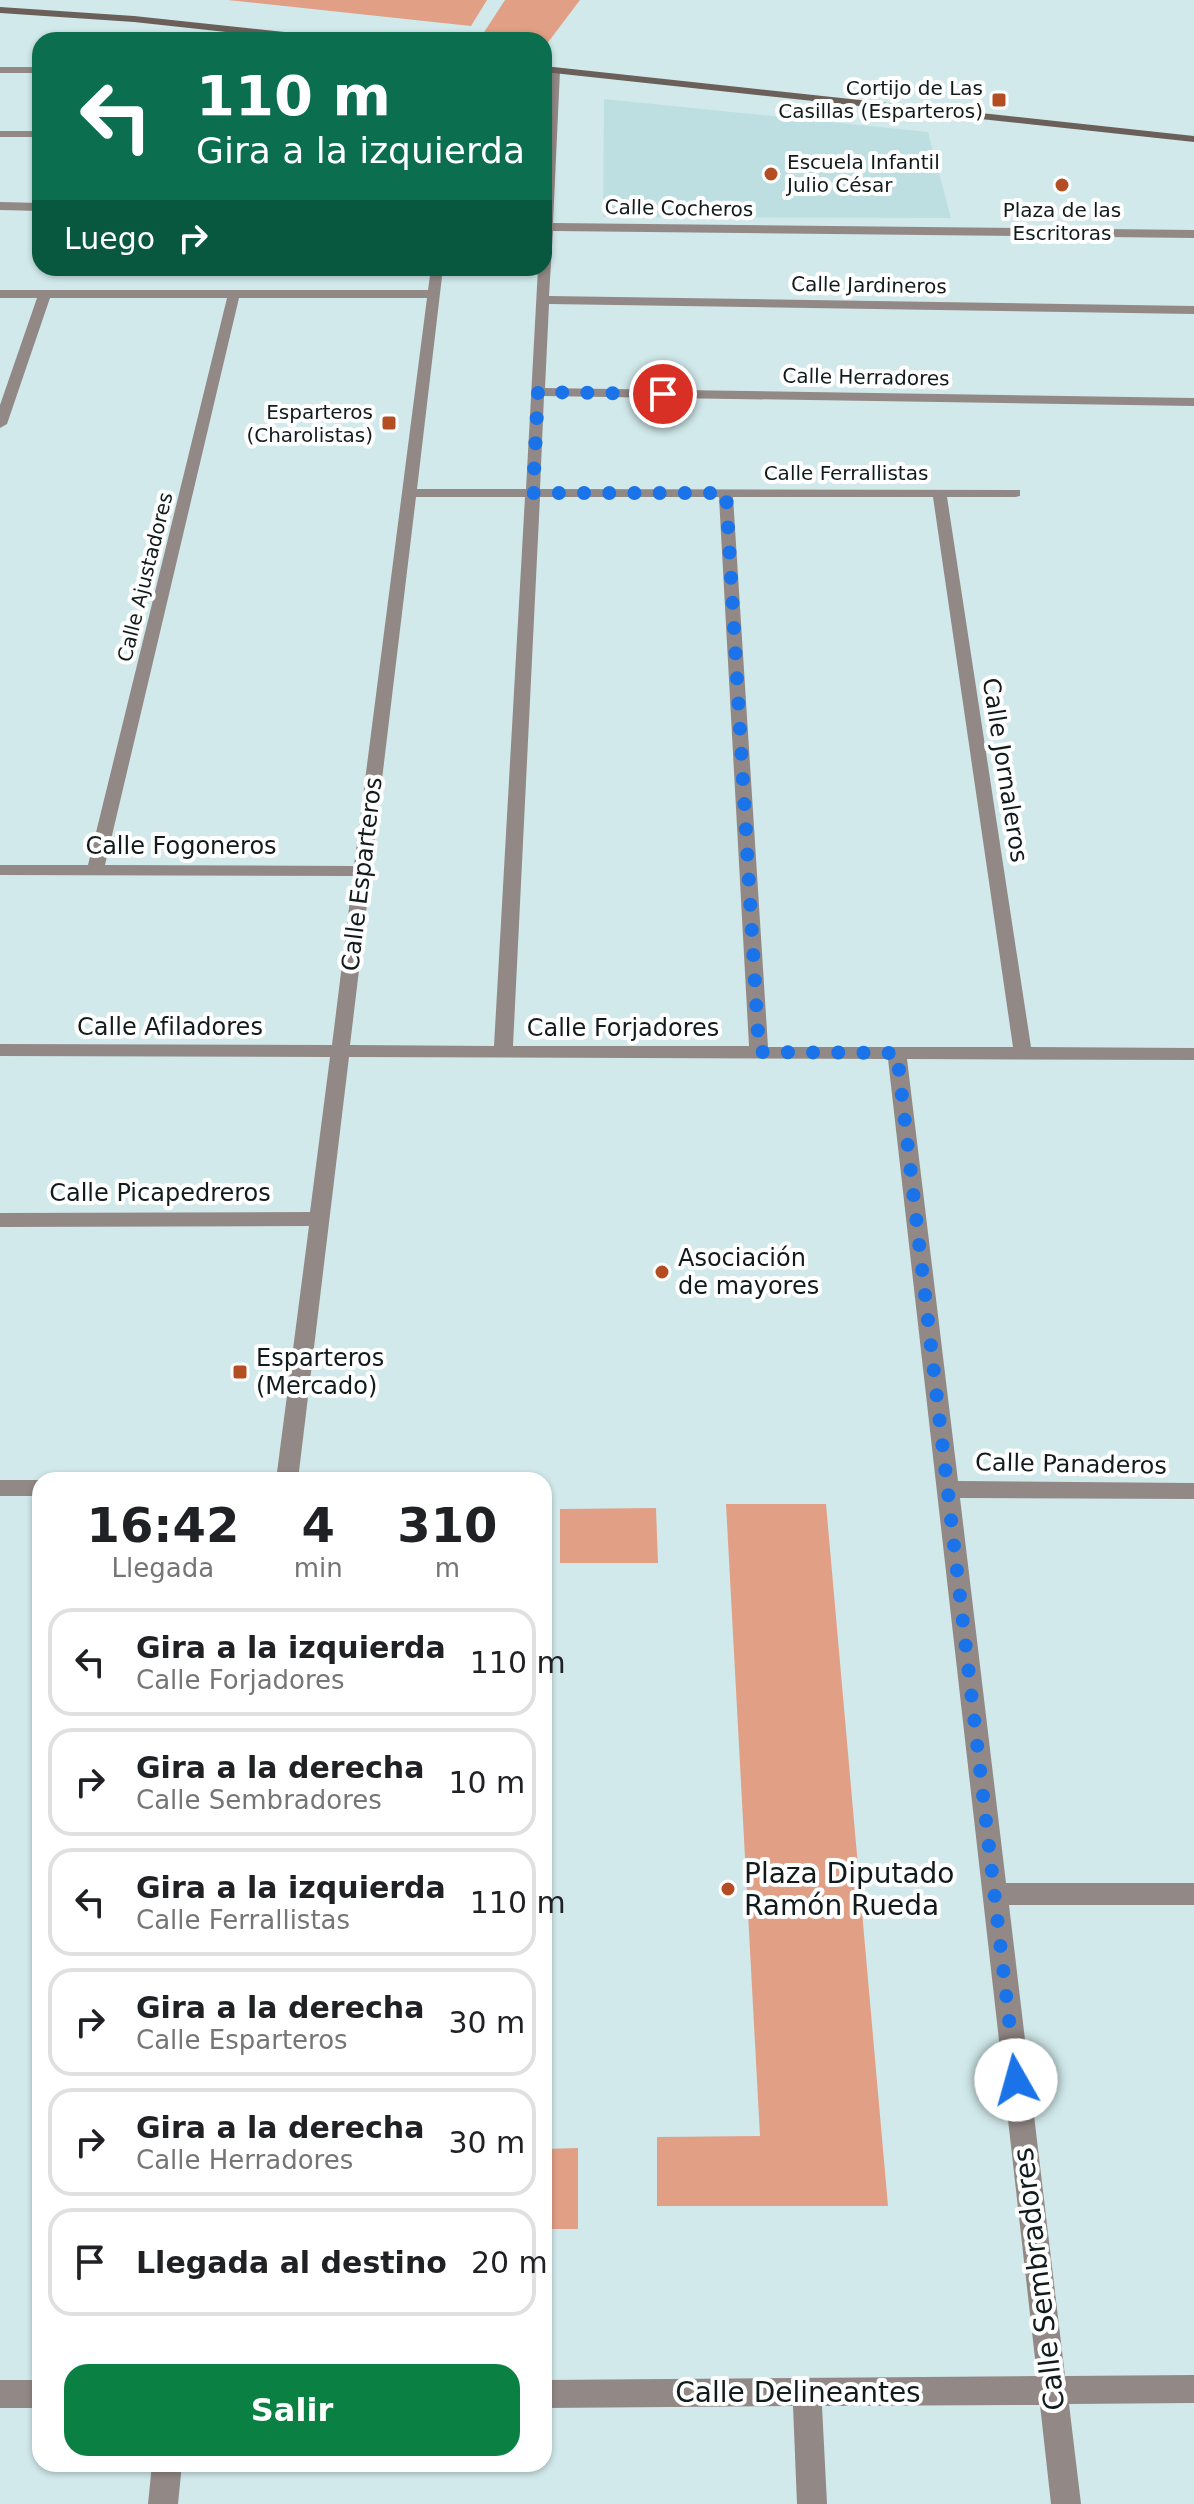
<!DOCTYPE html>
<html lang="es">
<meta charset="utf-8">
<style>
body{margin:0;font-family:"DejaVu Sans",sans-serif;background:#f6f6f6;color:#202124;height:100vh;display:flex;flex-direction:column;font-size:30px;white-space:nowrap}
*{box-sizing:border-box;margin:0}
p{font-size:26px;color:#757577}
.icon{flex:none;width:44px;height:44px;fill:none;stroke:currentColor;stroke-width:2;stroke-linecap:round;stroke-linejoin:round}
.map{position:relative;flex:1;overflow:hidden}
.side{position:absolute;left:32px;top:1472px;width:520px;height:1000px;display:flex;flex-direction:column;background:#fff;border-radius:24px;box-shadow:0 2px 6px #0004}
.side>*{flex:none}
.top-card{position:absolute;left:32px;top:32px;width:520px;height:244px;border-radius:24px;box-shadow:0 2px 6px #0004;background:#0b6e4f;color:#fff;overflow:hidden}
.pin{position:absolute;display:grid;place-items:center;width:68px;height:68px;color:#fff;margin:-34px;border:4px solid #fff;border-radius:50%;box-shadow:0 2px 8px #0007}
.me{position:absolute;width:88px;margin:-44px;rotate:353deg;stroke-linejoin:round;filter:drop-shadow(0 0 6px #0008)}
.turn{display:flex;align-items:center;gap:28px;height:168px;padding:0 32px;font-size:36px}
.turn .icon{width:104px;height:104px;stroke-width:2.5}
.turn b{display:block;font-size:56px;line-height:68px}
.then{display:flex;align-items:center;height:76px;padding:0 32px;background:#0003;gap:16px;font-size:30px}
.eta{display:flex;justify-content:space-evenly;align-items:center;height:136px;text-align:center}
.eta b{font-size:48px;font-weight:700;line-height:56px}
.button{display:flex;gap:16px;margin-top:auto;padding:16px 32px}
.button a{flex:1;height:92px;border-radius:24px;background:#0b8043;color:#fff;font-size:32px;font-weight:700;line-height:92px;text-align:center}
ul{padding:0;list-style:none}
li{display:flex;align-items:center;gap:24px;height:108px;margin:0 16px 12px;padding:0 16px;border:4px solid #e0e0e0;border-radius:24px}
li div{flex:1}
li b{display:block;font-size:30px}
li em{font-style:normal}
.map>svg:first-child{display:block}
.built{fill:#bedfe2}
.green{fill:#e19f86}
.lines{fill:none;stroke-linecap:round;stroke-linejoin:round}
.street{fill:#928986;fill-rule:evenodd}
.secondary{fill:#6b5f5a;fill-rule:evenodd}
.route{stroke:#1a73e8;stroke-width:14;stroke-dasharray:0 25.2}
.poi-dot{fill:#b34d22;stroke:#fff;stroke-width:3}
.labels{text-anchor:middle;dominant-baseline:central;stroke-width:8;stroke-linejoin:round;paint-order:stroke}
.far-poi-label{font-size:20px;fill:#121b1c;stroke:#fff;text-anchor:end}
.far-street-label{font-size:20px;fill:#121b1c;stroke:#fff}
.street-label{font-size:24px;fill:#121b1c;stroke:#fff}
.poi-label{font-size:24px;fill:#121b1c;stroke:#fff;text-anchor:start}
.near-poi-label{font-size:28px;fill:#121b1c;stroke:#fff;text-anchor:start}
.near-street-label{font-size:28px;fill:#121b1c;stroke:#fff}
</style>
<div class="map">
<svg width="1194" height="2504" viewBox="0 0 1194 2504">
<rect width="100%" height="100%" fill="#d1e9eb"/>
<path class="built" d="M 604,99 L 928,132 L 951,218 L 603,217 Z"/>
<path class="green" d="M 228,0 L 487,0 L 471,26 Z
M 505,0 L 580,0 L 546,45 L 544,40 L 479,40 Z
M 726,1504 L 826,1504 L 888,2206 L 657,2206 L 657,2137 L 760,2136 Z
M 656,1508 L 658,1563 L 560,1563 L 560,1509 Z
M 578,2148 L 578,2229 L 544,2229 L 544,2149 Z"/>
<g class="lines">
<path class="street" d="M 0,67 L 40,67 L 40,73 L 0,73 Z
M 555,68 L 560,71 L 553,223 L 1194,230 L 1194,238 L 553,231 L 549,296 L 1194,306 L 1194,314 L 549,304 L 545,388 L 1194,398 L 1194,406 L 544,396 L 540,489 L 1020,490 L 1020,496 L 1015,497 L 947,497 L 1031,1047 L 1194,1048 L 1194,1060 L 907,1059 L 958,1481 L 1194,1483 L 1194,1499 L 960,1498 L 1006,1883 L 1194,1883 L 1194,1905 L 1009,1905 L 1065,2376 L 1194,2375 L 1194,2403 L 1069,2404 L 1081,2504 L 1051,2504 L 1040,2405 L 822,2406 L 827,2504 L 797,2504 L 793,2406 L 544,2408 L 544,2380 L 1037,2376 L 888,1059 L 349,1057 L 298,1480 L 276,1480 L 309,1226 L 0,1227 L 0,1213 L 310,1212 L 330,1057 L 0,1056 L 0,1044 L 332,1045 L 353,876 L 0,875 L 0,865 L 88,865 L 227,298 L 50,298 L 7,424 L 0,428 L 0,405 L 37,298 L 0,298 L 0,290 L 428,290 L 431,268 L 443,268 L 417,489 L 526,489 L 538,268 L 544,268 L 544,169 L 550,71 ZM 239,298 L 427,298 L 354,866 L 105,865 ZM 416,497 L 525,497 L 494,1046 L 350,1045 ZM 540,497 L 719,497 L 749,1046 L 513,1046 ZM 733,497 L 933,497 L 1013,1047 L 768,1047 Z
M 0,131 L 40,131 L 40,137 L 0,137 Z
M 0,202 L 40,203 L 40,211 L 0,210 Z
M 0,1480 L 41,1480 L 40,1496 L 0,1496 Z
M 0,2380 L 40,2380 L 40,2408 L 0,2408 Z
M 152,2464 L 182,2464 L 178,2504 L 148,2504 Z"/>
<path class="secondary" d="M 0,7 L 134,16 L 331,37 L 336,40 L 301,40 L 134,22 L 0,13 Z
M 544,66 L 1194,136 L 1194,142 L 544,72 Z"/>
</g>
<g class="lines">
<path class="route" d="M 663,394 L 538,392 L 533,493 L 726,493 L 759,1052 L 897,1053 L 1016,2080"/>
</g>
<g class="poi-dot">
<rect x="991" y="92" width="16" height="16" rx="4"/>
<circle cx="771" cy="174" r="8"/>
<circle cx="1062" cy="185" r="8"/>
<rect x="381" y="415" width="16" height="16" rx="4"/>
<circle cx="662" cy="1272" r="8"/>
<rect x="232" y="1364" width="16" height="16" rx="4"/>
<circle cx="728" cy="1889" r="8"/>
</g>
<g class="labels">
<g class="far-poi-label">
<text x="983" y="88">Cortijo de Las<tspan x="983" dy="23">Casillas (Esparteros)</tspan></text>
<text x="787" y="162" text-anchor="start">Escuela Infantil<tspan x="787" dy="23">Julio César</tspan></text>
<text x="1062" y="210" text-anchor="middle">Plaza de las<tspan x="1062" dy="23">Escritoras</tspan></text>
<text x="373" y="412">Esparteros<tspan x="373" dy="23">(Charolistas)</tspan></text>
</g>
<g class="far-street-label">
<text transform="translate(679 208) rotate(1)">Calle Cocheros</text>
<text transform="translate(869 285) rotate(1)">Calle Jardineros</text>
<text transform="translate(866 377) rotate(1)">Calle Herradores</text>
<text x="846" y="473">Calle Ferrallistas</text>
<text transform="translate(145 577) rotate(-76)">Calle Ajustadores</text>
</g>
<g class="street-label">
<text transform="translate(1005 770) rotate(81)">Calle Jornaleros</text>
<text x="181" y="846">Calle Fogoneros</text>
<text transform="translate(362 874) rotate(-83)">Calle Esparteros</text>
<text x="170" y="1027">Calle Afiladores</text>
<text x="623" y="1028">Calle Forjadores</text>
<text x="160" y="1193">Calle Picapedreros</text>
<text transform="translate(1071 1464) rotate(1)">Calle Panaderos</text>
</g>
<g class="poi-label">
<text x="678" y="1258">Asociación<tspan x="678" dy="28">de mayores</tspan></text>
<text x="256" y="1358">Esparteros<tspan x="256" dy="28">(Mercado)</tspan></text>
</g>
<g class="near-poi-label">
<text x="744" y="1873">Plaza Diputado<tspan x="744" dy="32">Ramón Rueda</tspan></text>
</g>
<g class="near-street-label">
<text transform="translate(1039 2279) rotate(-97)">Calle Sembradores</text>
<text x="798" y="2392">Calle Delineantes</text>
</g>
</g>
</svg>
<div class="pin" style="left:663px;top:394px;background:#d93025"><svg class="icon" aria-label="arrive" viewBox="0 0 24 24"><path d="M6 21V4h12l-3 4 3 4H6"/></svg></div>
<svg class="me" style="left:1016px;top:2080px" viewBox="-20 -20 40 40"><circle r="19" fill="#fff"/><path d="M0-13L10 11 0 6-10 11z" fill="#1a73e8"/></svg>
<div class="top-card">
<div class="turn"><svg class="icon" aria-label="left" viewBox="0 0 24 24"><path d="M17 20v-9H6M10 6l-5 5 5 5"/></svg><div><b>110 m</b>Gira a la izquierda</div></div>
<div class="then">Luego<svg class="icon" aria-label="right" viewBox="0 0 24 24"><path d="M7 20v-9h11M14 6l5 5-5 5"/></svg></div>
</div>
<section class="side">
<div class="eta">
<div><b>16:42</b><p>Llegada</p></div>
<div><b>4</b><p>min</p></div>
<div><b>310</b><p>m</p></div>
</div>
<ul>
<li><svg class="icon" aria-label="left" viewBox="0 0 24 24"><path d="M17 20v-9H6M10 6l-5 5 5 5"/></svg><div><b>Gira a la izquierda</b><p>Calle Forjadores</p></div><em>110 m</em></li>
<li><svg class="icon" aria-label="right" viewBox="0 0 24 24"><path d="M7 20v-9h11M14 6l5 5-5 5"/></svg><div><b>Gira a la derecha</b><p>Calle Sembradores</p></div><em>10 m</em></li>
<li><svg class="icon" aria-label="left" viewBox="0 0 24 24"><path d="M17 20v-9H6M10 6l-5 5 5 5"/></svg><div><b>Gira a la izquierda</b><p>Calle Ferrallistas</p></div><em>110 m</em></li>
<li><svg class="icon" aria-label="right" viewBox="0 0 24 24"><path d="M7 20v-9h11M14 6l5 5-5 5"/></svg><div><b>Gira a la derecha</b><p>Calle Esparteros</p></div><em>30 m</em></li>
<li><svg class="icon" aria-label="right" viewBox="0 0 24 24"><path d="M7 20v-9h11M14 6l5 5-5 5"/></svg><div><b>Gira a la derecha</b><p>Calle Herradores</p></div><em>30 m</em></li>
<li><svg class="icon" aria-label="arrive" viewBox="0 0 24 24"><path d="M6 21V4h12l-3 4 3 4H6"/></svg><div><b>Llegada al destino</b></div><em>20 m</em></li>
</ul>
<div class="button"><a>Salir</a></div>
</section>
</div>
